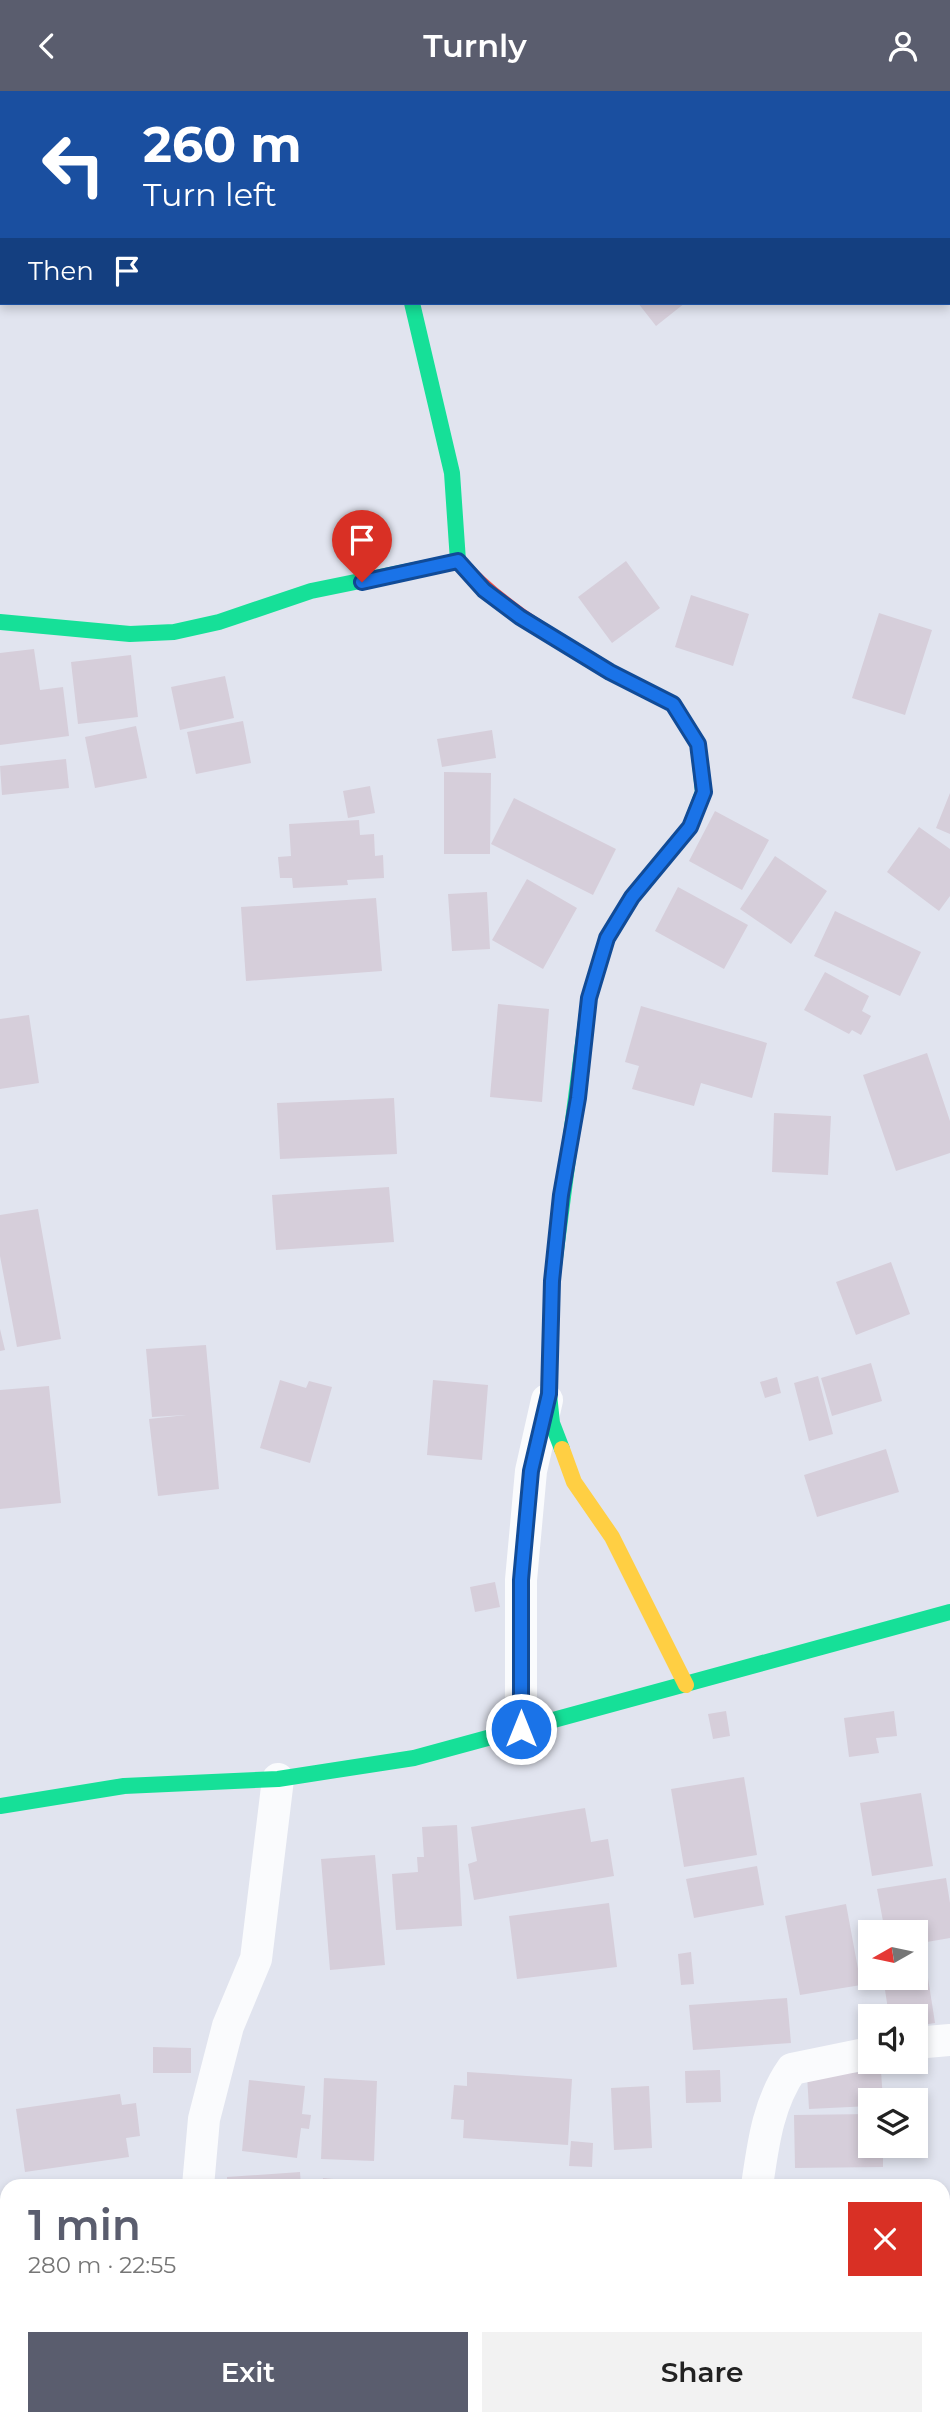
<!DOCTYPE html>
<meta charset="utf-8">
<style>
body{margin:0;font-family:Montserrat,sans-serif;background:#f2f2f2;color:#222;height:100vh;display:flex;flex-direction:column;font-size:26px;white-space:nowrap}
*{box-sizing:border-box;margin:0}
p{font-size:23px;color:#767676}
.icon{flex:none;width:38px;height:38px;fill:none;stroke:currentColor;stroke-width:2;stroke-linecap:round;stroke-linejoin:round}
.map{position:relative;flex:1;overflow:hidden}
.details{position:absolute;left:0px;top:2088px;width:950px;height:247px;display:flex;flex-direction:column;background:#fff;border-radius:21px 21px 0 0;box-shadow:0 4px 10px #0003}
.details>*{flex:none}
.top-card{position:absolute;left:0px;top:0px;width:950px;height:214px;box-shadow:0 4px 10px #0003;background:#1a4fa0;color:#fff;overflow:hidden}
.needle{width:46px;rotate:261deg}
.fabs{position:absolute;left:858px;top:1829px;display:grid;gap:14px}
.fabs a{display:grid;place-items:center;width:70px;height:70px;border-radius:0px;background:#fff;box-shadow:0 4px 10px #0003;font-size:35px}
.pin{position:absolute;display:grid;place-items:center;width:60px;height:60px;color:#fff;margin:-72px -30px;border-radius:50% 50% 50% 0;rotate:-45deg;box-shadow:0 0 7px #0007}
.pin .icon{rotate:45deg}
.me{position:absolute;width:77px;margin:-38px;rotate:0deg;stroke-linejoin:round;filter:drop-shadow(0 0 5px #0008)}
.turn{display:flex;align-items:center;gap:24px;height:147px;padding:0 28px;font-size:32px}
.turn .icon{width:91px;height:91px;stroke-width:2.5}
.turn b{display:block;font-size:49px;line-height:60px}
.then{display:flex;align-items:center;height:66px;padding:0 28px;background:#0003;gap:14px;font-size:26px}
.round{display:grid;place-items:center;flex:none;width:74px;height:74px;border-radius:0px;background:#f2f2f2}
.summary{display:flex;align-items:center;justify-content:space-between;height:119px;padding:0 28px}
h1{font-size:42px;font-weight:600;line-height:52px;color:#5a5d6e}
.action{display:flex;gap:14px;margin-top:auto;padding:14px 28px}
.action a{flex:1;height:80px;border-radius:0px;background:#5a5d6e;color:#fff;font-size:28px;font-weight:600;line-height:80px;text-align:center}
.action a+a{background:#f2f2f2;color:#222}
header{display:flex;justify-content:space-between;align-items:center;height:91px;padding:0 28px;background:#5a5d6e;color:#fff;font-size:32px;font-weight:600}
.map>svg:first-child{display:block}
.building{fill:#d6ceda}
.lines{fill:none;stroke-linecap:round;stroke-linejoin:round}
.street{stroke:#fafbfd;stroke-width:32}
.fast{stroke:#16e098;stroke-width:16}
.slow{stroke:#ffcf43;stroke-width:16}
.jam{stroke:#f24e42;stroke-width:16}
.route-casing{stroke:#114b97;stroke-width:18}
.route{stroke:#1a73e8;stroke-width:12}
</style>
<header><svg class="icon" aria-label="back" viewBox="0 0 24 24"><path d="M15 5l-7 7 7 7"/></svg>Turnly<svg class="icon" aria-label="person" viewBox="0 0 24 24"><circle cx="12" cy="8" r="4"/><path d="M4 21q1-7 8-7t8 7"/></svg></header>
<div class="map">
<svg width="950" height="2333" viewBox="0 0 950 2333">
<rect width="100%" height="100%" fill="#e1e4ef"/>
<path class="building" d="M 638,212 L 685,212 L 656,235 Z
M 626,470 L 660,517 L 612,552 L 578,506 Z
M 691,504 L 749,523 L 733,575 L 675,556 Z
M 879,522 L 932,539 L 905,624 L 852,607 Z
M 34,558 L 40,599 L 63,596 L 69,645 L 0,654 L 0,562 Z
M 131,564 L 138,626 L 78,633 L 71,571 Z
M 225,585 L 234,627 L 180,639 L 171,596 Z
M 243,630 L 251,672 L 196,683 L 187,641 Z
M 136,635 L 147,687 L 95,697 L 85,646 Z
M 492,639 L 496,667 L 442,676 L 437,648 Z
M 66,668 L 69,697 L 2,704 L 0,675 Z
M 444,681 L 491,682 L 490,763 L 444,763 Z
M 370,695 L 375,722 L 348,727 L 343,700 Z
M 950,702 L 950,743 L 936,737 Z
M 514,707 L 616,758 L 593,804 L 491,753 Z
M 715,720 L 769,749 L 742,799 L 689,770 Z
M 359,729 L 360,744 L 374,743 L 375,765 L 383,764 L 384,787 L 347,789 L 348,794 L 293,797 L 292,787 L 280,787 L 278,766 L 291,765 L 289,733 Z
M 919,736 L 950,758 L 950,805 L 939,820 L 887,781 Z
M 775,765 L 827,800 L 791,853 L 740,818 Z
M 527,788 L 577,817 L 543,878 L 492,849 Z
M 678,796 L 748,834 L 724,878 L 655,840 Z
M 487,801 L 490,858 L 452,860 L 448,803 Z
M 376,807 L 382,880 L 246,890 L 241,816 Z
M 835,820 L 921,861 L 900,905 L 814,865 Z
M 825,881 L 869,905 L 862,920 L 871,925 L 861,944 L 852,939 L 849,943 L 804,919 Z
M 498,913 L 549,918 L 542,1011 L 490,1006 Z
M 641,915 L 767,952 L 752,1007 L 701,992 L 694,1015 L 632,998 L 639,975 L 625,971 Z
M 29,924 L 39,992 L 0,998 L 0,928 Z
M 927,962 L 950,1030 L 950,1062 L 896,1080 L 863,984 Z
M 394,1007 L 397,1063 L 280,1068 L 277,1012 Z
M 774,1022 L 831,1025 L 828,1084 L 772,1081 Z
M 389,1096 L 394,1151 L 276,1159 L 272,1104 Z
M 38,1118 L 61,1248 L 17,1256 L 0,1165 L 0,1124 Z
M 891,1171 L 910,1223 L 856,1244 L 836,1191 Z
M 0,1238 L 5,1259 L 0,1260 Z
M 206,1254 L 219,1398 L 158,1405 L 149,1328 L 186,1324 L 152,1326 L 146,1258 Z
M 871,1272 L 882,1310 L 832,1325 L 821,1287 Z
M 818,1285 L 833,1343 L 809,1350 L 794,1292 Z
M 777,1286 L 781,1302 L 765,1307 L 760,1291 Z
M 280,1289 L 306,1297 L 309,1290 L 332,1296 L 310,1372 L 260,1357 Z
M 433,1289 L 488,1294 L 482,1369 L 427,1364 Z
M 49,1295 L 61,1412 L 0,1418 L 0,1299 Z
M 886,1358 L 899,1401 L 817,1426 L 804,1384 Z
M 495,1491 L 500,1516 L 475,1521 L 470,1496 Z
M 726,1620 L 730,1645 L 713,1648 L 708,1623 Z
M 894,1620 L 897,1645 L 876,1647 L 879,1662 L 849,1666 L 844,1627 Z
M 744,1686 L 757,1764 L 684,1776 L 671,1698 Z
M 921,1702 L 933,1775 L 872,1785 L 860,1712 Z
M 585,1717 L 591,1751 L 608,1748 L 614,1785 L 474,1809 L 468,1773 L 477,1770 L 471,1736 Z
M 457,1734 L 462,1835 L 396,1839 L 392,1783 L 418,1781 L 417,1766 L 424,1766 L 422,1736 Z
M 375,1764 L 385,1874 L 330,1879 L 321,1768 Z
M 757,1775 L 764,1814 L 694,1827 L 686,1788 Z
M 946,1787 L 950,1812 L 950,1847 L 915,1853 L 915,1841 L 885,1841 L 877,1798 Z
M 609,1812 L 617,1876 L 517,1888 L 509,1825 Z
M 846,1813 L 861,1894 L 800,1904 L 785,1825 Z
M 691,1861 L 694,1893 L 681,1894 L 678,1863 Z
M 926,1874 L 935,1932 L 915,1935 L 915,1925 L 889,1925 L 883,1886 L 915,1886 L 915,1875 Z
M 787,1907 L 791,1952 L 693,1959 L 689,1914 Z
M 153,1956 L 191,1957 L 191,1982 L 153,1982 Z
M 720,1979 L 721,2011 L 686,2012 L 685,1980 Z
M 881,1980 L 883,2009 L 870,2009 L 870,2015 L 809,2018 L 807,1984 Z
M 467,1981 L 572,1988 L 568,2054 L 463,2047 L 464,2029 L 451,2028 L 454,1994 L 467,1995 Z
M 324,1987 L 377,1990 L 374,2070 L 321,2068 Z
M 249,1989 L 305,1995 L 302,2023 L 311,2024 L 309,2038 L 301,2037 L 297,2067 L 242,2060 Z
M 649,1995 L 652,2057 L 614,2059 L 611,1997 Z
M 120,2003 L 122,2014 L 136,2012 L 140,2045 L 126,2047 L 129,2066 L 25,2081 L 16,2018 Z
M 870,2023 L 870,2054 L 883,2054 L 883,2076 L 795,2077 L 794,2024 Z
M 571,2050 L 593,2052 L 592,2076 L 569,2075 Z
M 300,2081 L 301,2095 L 227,2095 L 227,2086 Z
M 323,2087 L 376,2092 L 376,2095 L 322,2095 Z
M 827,2089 L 827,2095 L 774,2095 L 774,2090 Z
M 943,2166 L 950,2167 L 950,2270 L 943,2269 Z
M 7,2214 L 7,2262 L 0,2263 L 0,2215 Z
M 217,2328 L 320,2328 L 320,2333 L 217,2333 Z
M 567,2328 L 624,2328 L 624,2333 L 567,2333 Z"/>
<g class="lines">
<path class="street" d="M 360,0 L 361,2
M 658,2 L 663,0
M 521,1638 L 521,1489 L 531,1380 L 547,1309
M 915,1952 L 950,1949
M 198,2095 L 204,2028 L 228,1935 L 256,1868 L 278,1688
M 757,2095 C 763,2054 768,2012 792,1978 L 870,1962
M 943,2315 L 950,2313
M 747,2328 L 748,2333
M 181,2333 L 181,2328
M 880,2333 L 900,2328"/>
<path class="fast" d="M 0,531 L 130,543 L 174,541 L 219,531 L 311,500 L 458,470 L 452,382 L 412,212
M 562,1358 L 552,1332 L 549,1303 L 552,1190 L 589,907 L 607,847 L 632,806 L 690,736 L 703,701 L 698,653 L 673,613 L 607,579
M 0,1715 L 124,1695 L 278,1688 L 414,1667 L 950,1521"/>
<path class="slow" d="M 562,1358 L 574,1391 L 612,1446 L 686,1594"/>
<path class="jam" d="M 458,470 C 500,517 553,546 607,579"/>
</g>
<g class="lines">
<g class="route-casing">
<path id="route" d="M 362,491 L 458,470 L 484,499 L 520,526 L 610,581 L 673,613 L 698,653 L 704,701 L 690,736 L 632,806 L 607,847 L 589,907 L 578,1007 L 561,1104 L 552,1190 L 549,1303 L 531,1380 L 521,1489 L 521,1638"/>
</g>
<use href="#route" class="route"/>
</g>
</svg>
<div class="fabs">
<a><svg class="needle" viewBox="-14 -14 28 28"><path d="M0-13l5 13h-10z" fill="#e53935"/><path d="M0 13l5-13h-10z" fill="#767676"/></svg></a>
<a><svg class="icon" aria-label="sound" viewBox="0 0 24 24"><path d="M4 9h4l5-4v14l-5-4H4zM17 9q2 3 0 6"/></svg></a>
<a><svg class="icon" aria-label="layers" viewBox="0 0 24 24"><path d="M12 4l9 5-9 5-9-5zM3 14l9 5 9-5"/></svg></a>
</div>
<div class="pin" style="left:362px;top:491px;background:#d93025"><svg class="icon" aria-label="arrive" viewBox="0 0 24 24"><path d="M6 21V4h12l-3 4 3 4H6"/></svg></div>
<svg class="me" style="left:521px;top:1638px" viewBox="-20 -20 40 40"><circle r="17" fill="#1a73e8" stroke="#fff" stroke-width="3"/><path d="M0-11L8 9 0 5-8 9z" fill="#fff"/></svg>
<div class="top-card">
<div class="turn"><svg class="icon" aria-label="left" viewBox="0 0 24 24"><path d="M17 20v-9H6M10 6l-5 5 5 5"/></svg><div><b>260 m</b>Turn left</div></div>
<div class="then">Then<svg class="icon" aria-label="arrive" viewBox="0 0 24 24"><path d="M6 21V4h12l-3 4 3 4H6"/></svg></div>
</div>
<section class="details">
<div class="summary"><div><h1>1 min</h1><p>280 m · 22:55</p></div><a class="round" style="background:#d93025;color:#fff"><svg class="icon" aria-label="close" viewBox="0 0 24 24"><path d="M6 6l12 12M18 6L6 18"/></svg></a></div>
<div class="action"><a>Exit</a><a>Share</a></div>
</section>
</div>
